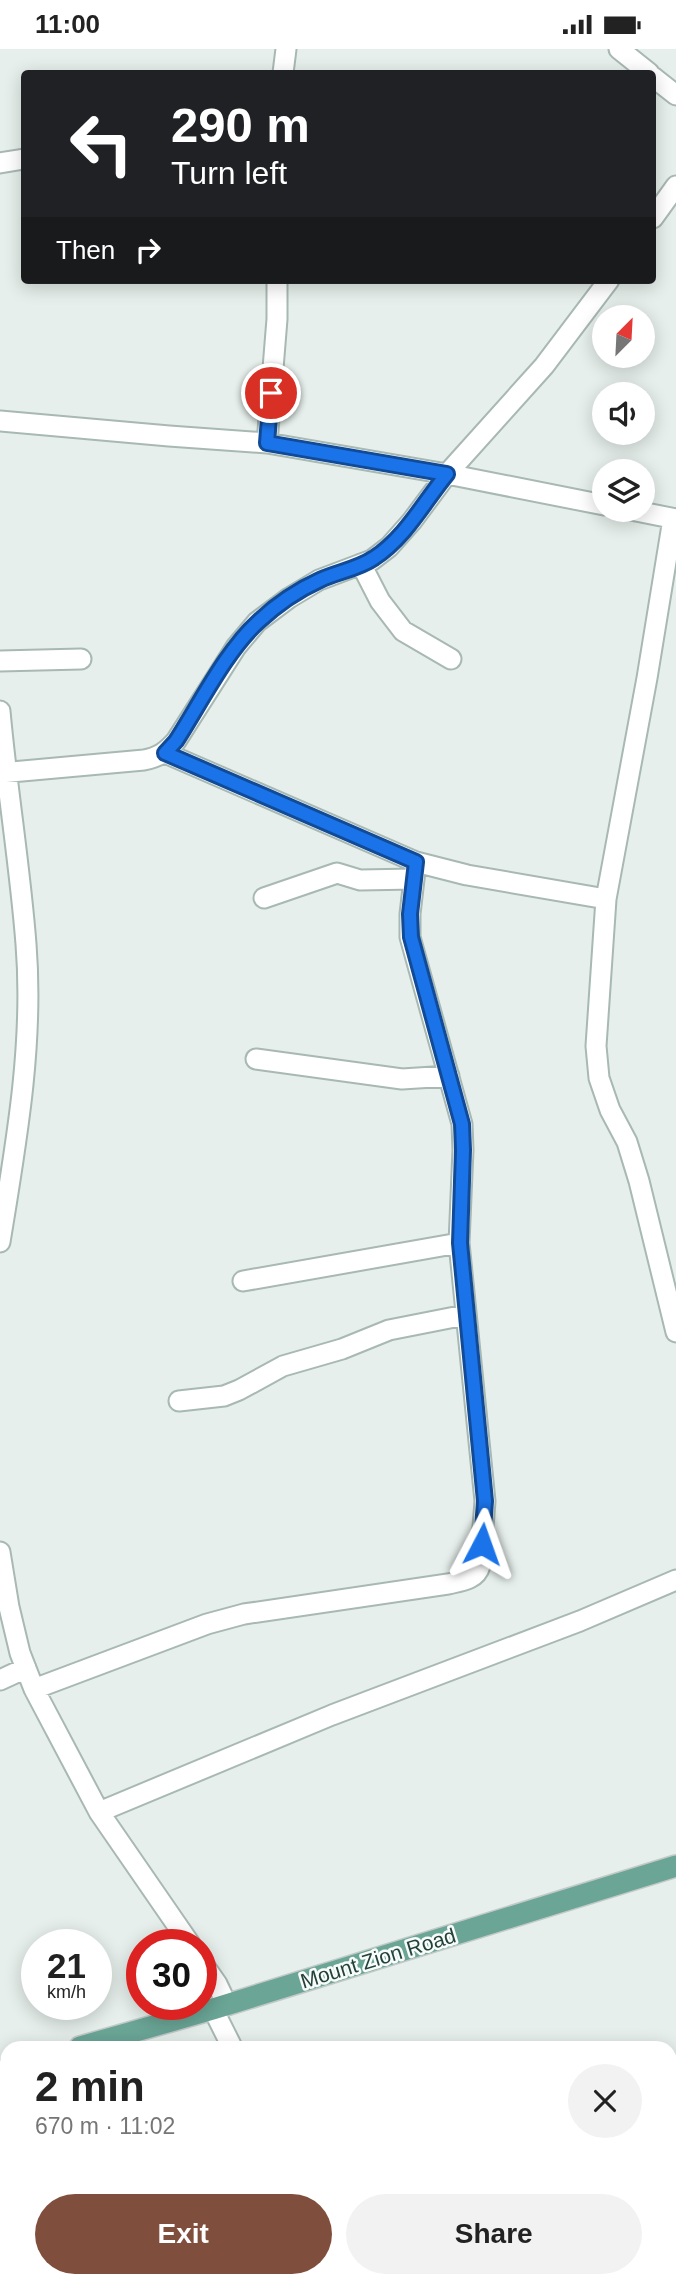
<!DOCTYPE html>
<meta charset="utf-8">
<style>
body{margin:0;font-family:Helvetica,sans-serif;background:#f2f2f2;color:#222;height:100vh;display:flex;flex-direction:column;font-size:26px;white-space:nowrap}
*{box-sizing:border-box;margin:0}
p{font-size:23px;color:#767676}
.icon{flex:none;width:38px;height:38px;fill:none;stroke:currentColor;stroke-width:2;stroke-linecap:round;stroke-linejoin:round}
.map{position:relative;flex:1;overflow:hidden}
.drawer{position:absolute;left:0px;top:1992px;width:677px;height:247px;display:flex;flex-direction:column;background:#fff;border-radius:21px 21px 0 0;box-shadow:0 4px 18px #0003}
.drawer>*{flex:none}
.top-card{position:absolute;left:21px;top:21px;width:635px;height:214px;border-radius:7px;box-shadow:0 4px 18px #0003;background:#202124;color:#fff;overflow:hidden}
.needle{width:46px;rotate:24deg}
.fabs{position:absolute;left:592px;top:256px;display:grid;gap:14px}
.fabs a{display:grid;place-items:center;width:63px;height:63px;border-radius:50%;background:#fff;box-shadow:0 4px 18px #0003;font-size:35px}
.speed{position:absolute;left:21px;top:1880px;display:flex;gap:14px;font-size:35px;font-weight:700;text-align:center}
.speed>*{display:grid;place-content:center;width:91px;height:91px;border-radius:50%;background:#fff;box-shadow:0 4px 18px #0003;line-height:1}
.speed small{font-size:18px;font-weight:400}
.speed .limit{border:10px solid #d22;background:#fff;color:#111}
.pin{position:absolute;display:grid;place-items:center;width:60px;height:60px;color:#fff;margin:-30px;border:4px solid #fff;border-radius:50%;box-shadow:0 2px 7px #0007}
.me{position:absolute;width:77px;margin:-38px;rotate:4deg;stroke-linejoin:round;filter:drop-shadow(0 0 5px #0008)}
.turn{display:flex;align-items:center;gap:24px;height:147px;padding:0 35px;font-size:32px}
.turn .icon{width:91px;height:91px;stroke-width:2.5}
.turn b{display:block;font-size:49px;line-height:60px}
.then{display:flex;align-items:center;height:66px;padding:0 35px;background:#0003;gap:14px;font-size:26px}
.round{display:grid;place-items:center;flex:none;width:74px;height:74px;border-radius:37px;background:#f2f2f2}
.overview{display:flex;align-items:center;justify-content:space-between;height:119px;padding:0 35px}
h1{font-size:42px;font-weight:600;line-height:52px}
.action{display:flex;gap:14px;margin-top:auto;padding:14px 35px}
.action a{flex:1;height:80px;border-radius:42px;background:#804e3d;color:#fff;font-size:28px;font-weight:600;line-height:80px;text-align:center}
.action a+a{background:#f2f2f2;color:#222}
.status{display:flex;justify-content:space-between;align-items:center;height:49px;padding:0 35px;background:#fff;direction:ltr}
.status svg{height:19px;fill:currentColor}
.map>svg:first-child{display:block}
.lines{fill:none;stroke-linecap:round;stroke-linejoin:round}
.minor-casing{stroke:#a8b8b2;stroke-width:23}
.major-casing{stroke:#c2cac8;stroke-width:24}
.minor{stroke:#fff;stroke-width:19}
.major{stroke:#6aa596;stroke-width:21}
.route-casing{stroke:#114b97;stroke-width:18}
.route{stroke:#1a73e8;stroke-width:12}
.labels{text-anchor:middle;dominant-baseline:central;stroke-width:5;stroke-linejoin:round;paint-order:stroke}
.street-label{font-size:21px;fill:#24423a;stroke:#f7fbf9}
</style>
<div class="status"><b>11:00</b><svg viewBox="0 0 49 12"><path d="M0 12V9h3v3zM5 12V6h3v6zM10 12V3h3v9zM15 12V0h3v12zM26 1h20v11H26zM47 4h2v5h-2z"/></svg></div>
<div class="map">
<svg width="676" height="2238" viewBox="0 0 676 2238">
<rect width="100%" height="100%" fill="#e6efeb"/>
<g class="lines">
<g class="minor-casing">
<path id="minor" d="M 619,0 L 649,24
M 283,24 L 286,0
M 653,28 L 676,46
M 0,114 L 24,110
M 653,169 L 676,137
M 0,372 L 169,387 L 267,394 L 447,425 L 604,456
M 267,394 L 277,270 L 277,231
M 626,460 L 676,470
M 673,470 L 647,629 L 606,850 L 596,997 L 599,1029 L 610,1061 L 627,1093 L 639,1132 L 676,1283
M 361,515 L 380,552 L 403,582 L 451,610
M 0,612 L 81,610
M 0,662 C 7,740 20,817 26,895 C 34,995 16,1095 0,1193
M 165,704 L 416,813 L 467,826 L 606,850
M 0,724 L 144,711 C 159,708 166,703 176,692 L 236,598 L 257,573 L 289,549 L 319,531 L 372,511 L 389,498 L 412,472 L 447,425 L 544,317 L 609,231
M 264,849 L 337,824 L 360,831 L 414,830
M 256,1010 L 402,1030 L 449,1027
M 243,1232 L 459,1194
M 179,1352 L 224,1347 L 239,1341 L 283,1317 L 342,1300 L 389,1281 L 465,1266
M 0,1503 L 9,1558 L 20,1604 L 34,1640 L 99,1763 L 190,1895
M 0,1631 L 26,1619
M 34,1640 L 207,1575 L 244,1565 L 448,1535 C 461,1532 476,1531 480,1517 L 485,1452 L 459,1194 L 463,1101 L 462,1075 L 410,888 L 410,865 L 416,813
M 99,1763 L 332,1666 L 580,1572 L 676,1531
M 201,1912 L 217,1935 L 227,1956
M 213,1960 L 232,1998
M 670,2108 L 676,2106
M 349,2231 L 352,2238
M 159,2238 L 176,2231
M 395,2238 L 423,2231"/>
</g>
<g class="major-casing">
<path id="major" d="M 80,1998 L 213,1960 L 676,1817
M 0,2021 L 7,2019"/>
</g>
<use href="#minor" class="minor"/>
<use href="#major" class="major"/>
</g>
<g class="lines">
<g class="route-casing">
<path id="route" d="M 271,344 L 267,394 L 447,425 C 424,453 405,489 374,509 C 358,520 337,523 320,531 C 298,541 275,557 258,573 C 226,602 200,655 176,692 L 165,704 L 416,813 L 410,865 L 411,888 L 462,1075 L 463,1101 L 460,1194 L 485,1452 L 482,1495"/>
</g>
<use href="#route" class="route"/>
</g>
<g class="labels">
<g class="street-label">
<text transform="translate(378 1909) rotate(-17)">Mount Zion Road</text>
</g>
</g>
</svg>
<div class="fabs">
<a><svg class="needle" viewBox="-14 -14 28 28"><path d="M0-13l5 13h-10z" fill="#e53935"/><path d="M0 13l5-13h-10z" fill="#767676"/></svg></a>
<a><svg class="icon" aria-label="sound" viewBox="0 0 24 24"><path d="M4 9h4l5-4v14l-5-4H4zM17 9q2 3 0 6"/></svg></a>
<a><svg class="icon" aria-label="layers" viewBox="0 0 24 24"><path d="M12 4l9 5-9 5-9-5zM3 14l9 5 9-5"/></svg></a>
</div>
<div class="speed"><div>21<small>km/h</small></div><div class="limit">30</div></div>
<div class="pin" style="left:271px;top:344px;background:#d93025"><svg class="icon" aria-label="arrive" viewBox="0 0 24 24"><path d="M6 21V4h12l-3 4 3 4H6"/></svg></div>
<svg class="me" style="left:482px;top:1495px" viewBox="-20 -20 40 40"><path d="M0-17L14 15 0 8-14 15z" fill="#1a73e8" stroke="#fff" stroke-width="4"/></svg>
<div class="top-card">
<div class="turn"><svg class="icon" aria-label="left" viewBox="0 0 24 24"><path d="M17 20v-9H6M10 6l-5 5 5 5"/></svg><div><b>290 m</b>Turn left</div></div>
<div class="then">Then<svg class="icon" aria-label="right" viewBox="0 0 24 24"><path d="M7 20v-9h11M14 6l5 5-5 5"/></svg></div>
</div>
<section class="drawer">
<div class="overview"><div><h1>2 min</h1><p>670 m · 11:02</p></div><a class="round"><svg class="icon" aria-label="close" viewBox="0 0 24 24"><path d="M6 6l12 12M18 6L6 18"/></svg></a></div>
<div class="action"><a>Exit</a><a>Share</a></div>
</section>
</div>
